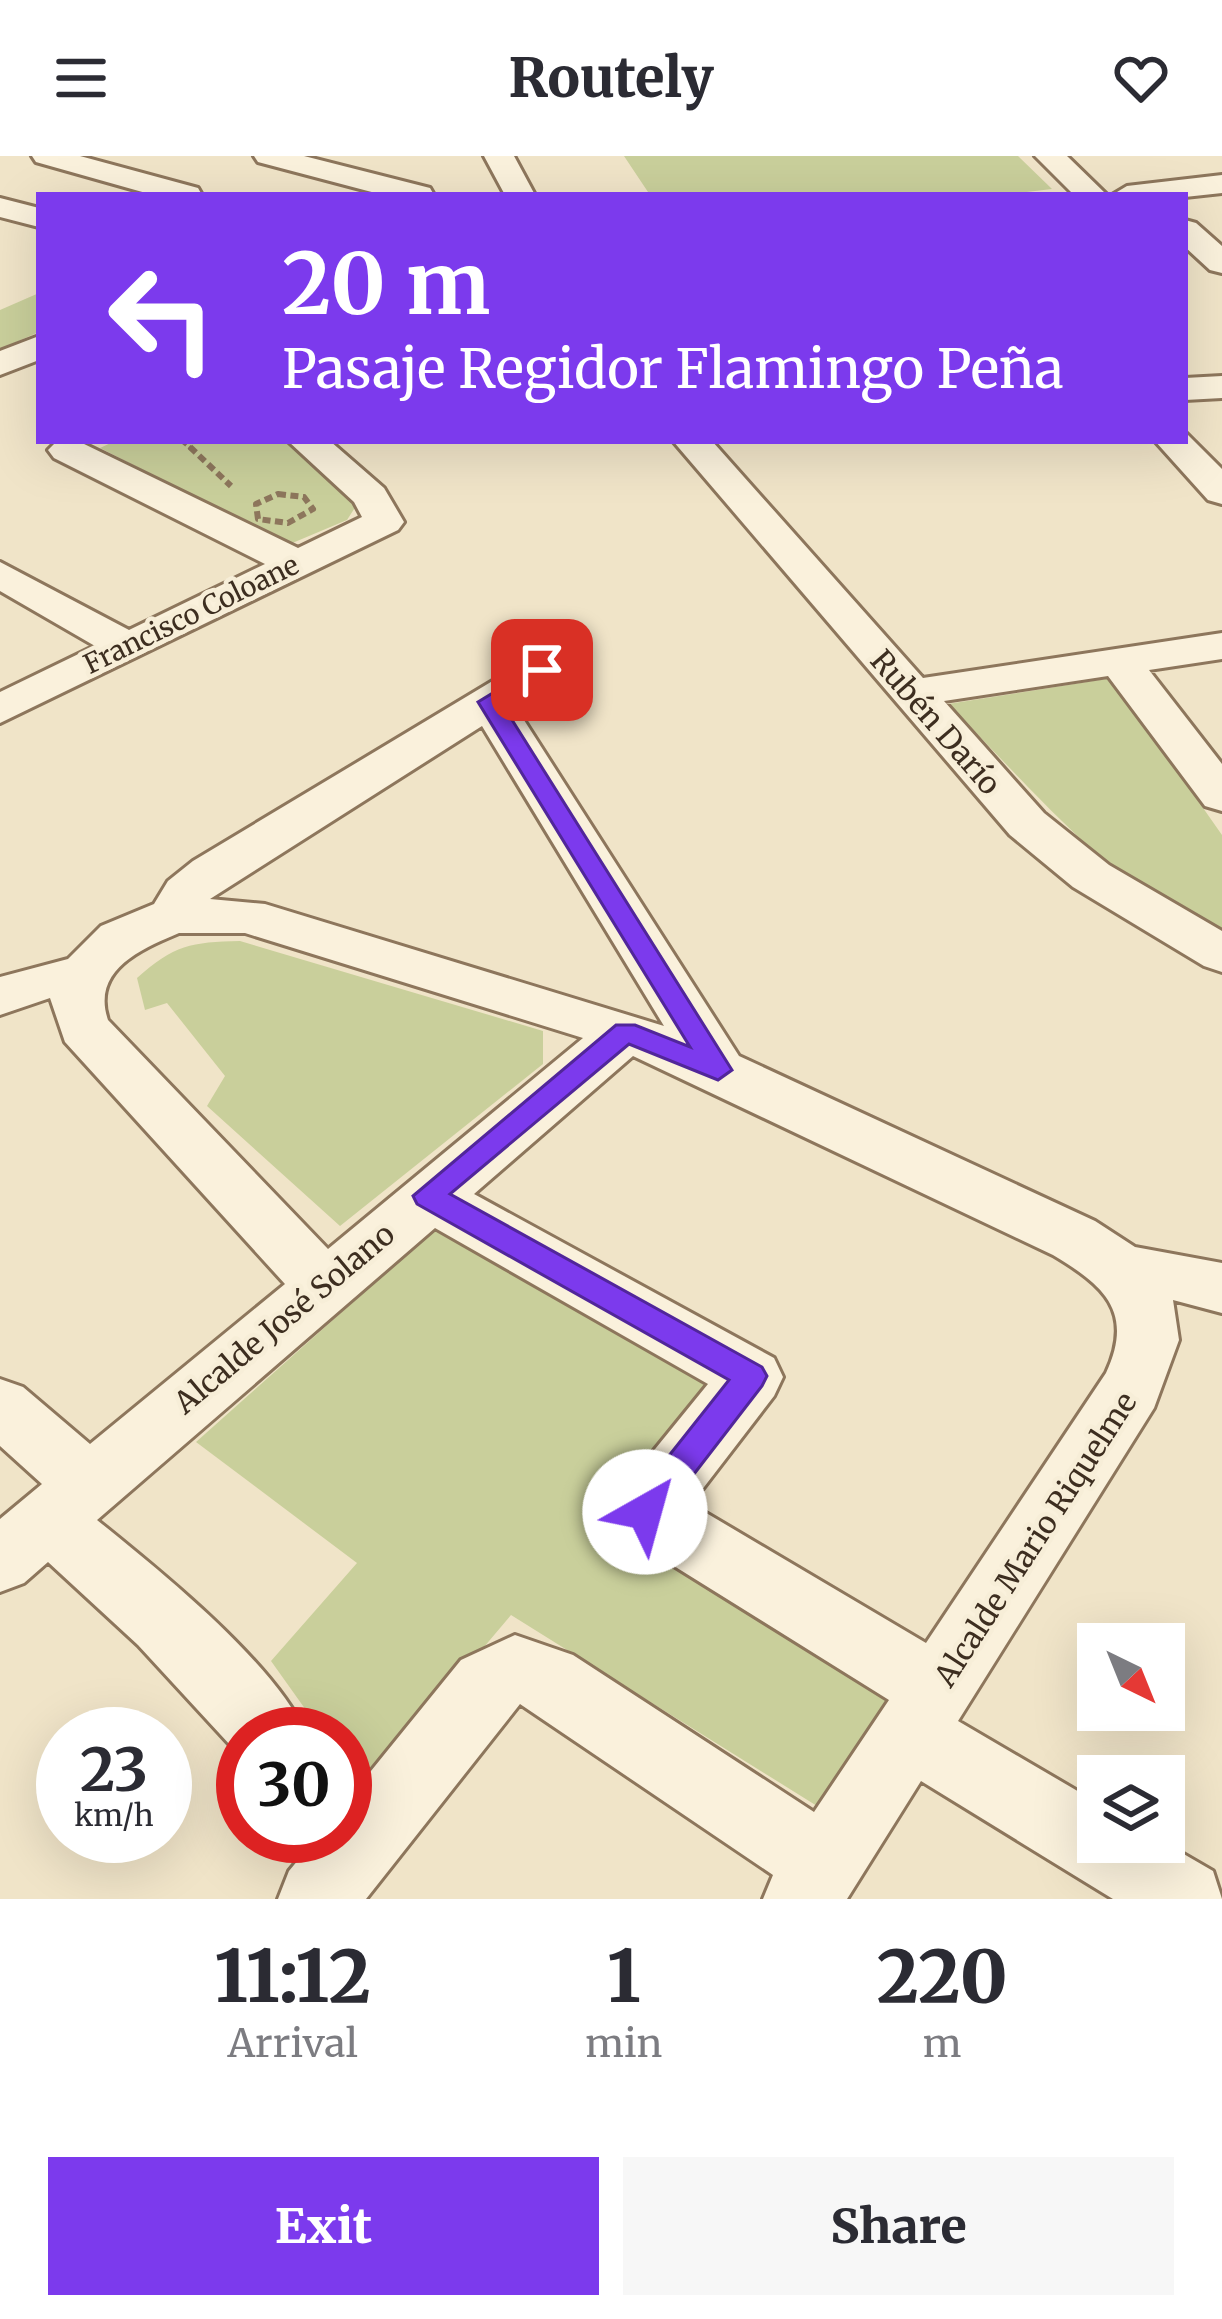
<!DOCTYPE html>
<meta charset="utf-8">
<style>
body{margin:0;font-family:Merriweather,serif;background:#f7f7f7;color:#2b2b33;height:100vh;display:flex;flex-direction:column;font-size:45px;white-space:nowrap}
*{box-sizing:border-box;margin:0}
p{font-size:39px;color:#7c7c81}
.icon{flex:none;width:66px;height:66px;fill:none;stroke:currentColor;stroke-width:2;stroke-linecap:round;stroke-linejoin:round}
.map{position:relative;height:1743px;overflow:hidden}
.panel{display:flex;flex-direction:column;background:#fff;flex:1}
.panel>*{flex:none}
.top-card{position:absolute;left:36px;top:36px;width:1152px;height:252px;border-radius:0px;box-shadow:0 12px 48px #0002;background:#7c3aed;color:#fff;overflow:hidden}
.needle{width:78px;rotate:137deg}
.fabs{position:absolute;left:1077px;top:1467px;display:grid;gap:24px}
.fabs a{display:grid;place-items:center;width:108px;height:108px;border-radius:0px;background:#fff;box-shadow:0 12px 48px #0002;font-size:60px}
.speed{position:absolute;left:36px;top:1551px;display:flex;gap:24px;font-size:60px;font-weight:700;text-align:center}
.speed>*{display:grid;place-content:center;width:156px;height:156px;border-radius:50%;background:#fff;box-shadow:0 12px 48px #0002;line-height:1}
.speed small{font-size:30px;font-weight:400}
.speed .limit{border:18px solid #d22;background:#fff;color:#111}
.pin{position:absolute;display:grid;place-items:center;width:102px;height:102px;color:#fff;margin:-51px;border-radius:24px;box-shadow:0 6px 18px #0006}
.me{position:absolute;width:132px;margin:-66px;rotate:38deg;stroke-linejoin:round;filter:drop-shadow(0 0 9px #0008)}
.turn{display:flex;align-items:center;gap:42px;height:252px;padding:0 48px;font-size:54px}
.turn .icon{width:156px;height:156px;stroke-width:2.5}
.turn b{display:block;font-size:84px;line-height:102px}
.eta{display:flex;justify-content:space-evenly;align-items:center;height:204px;text-align:center}
.eta b{font-size:72px;font-weight:800;line-height:84px}
.button{display:flex;gap:24px;margin-top:auto;padding:24px 48px}
.button a{flex:1;height:138px;border-radius:0px;background:#7c3aed;color:#fff;font-size:48px;font-weight:800;line-height:138px;text-align:center}
.button a+a{background:#f7f7f7;color:#2b2b33}
header{display:flex;justify-content:space-between;align-items:center;height:156px;padding:0 48px;background:#fff;font-size:54px;font-weight:800}
.map>svg:first-child{display:block}
.green{fill:#c9cf9b}
.lines{fill:none;stroke-linecap:round;stroke-linejoin:round}
.street-casing{stroke:#8d765c;stroke-width:6}
.path-far1{stroke:#8d765c;stroke-width:4.5;stroke-dasharray:6 3;stroke-linecap:butt}
.path{stroke:#8d765c;stroke-width:6;stroke-dasharray:8 4.5;stroke-linecap:butt}
.street{fill:#faf1dc;fill-rule:evenodd}
.route{fill:#7c3aed;stroke:#51269a;stroke-width:3}
.labels{text-anchor:middle;dominant-baseline:central;stroke-width:9;stroke-linejoin:round;paint-order:stroke}
.far-street-label{font-size:27px;fill:#3d2e20;stroke:#f7eed8}
.street-label{font-size:30px;fill:#3d2e20;stroke:#f7eed8}
</style>
<header><svg class="icon" aria-label="menu" viewBox="0 0 24 24"><path d="M4 6h16M4 12h16M4 18h16"/></svg>Routely<svg class="icon" aria-label="heart" viewBox="0 0 24 24"><path d="M12 20l-8-8c-3-5 5-10 8-4 3-6 11-1 8 4z"/></svg></header>
<div class="map">
<svg width="1222" height="1743" viewBox="0 0 1222 1743">
<rect width="100%" height="100%" fill="#f0e4c8"/>
<path class="green" d="M 624,0 L 1018,0 L 1052,33 L 1001,39 L 650,39 Z
M 39,137 L 39,176 L 0,193 L 0,154 Z
M 115,285 L 286,285 L 302,294 L 356,350 L 347,364 L 290,388 L 100,292 Z
M 1112,522 L 1222,679 L 1222,780 C 1118,739 1027,627 948,548 Z
M 240,785 L 543,875 L 543,908 L 340,1070 L 207,950 L 225,920 L 167,847 L 145,854 L 137,822 C 174,789 191,786 240,785 Z
M 434,1074 L 710,1229 L 607,1361 L 892,1548 L 817,1650 L 511,1459 L 363,1634 L 345,1608 L 345,1578 L 323,1578 L 271,1505 L 357,1407 L 196,1286 Z"/>
<g class="lines">
<g class="street-casing">
<path id="street" d="M 32,0 L 80,0 L 198,32 L 202,39 L 153,39 L 36,6 Z
M 254,0 L 304,0 L 430,32 L 434,39 L 383,39 L 258,6 Z
M 484,0 L 514,0 L 535,39 L 505,39 Z
M 1035,0 L 1067,0 L 1107,39 L 1074,39 Z
M 1222,19 L 1222,37 L 1185,41 L 1112,39 L 1127,30 Z
M 0,42 L 39,52 L 39,71 L 0,61 Z
M 1185,64 L 1196,67 L 1222,90 L 1222,117 L 1210,114 L 1185,91 Z
M 39,180 L 39,204 L 0,219 L 0,195 Z
M 1222,220 L 1222,242 L 1185,244 L 1185,222 Z
M 1185,276 L 1222,313 L 1222,348 L 1208,344 L 1155,285 L 1185,285 Z
M 57,285 L 80,286 L 298,392 L 362,361 L 354,346 L 288,285 L 330,285 L 384,332 L 404,366 L 398,374 L 0,567 L 0,536 L 95,490 L 0,435 L 0,406 L 129,474 L 265,408 L 54,302 L 48,294 Z
M 673,285 L 712,285 L 923,522 L 1222,477 L 1222,503 L 1149,514 L 1222,608 L 1222,655 L 1205,650 L 1108,520 L 944,545 L 1044,657 L 1109,709 L 1222,775 L 1222,816 L 1204,810 L 1073,731 L 1010,679 Z
M 542,501 L 558,505 L 564,514 L 558,523 L 515,550 L 739,900 L 1095,1065 L 1135,1091 L 1222,1107 L 1222,1157 L 1173,1144 L 1179,1184 L 1154,1252 L 958,1565 L 1098,1647 L 1098,1686 L 1163,1686 L 1213,1715 L 1222,1743 L 1113,1743 L 921,1625 L 847,1743 L 763,1743 L 773,1719 L 520,1548 L 366,1743 L 278,1743 L 289,1715 L 318,1680 L 345,1680 L 345,1647 L 461,1504 L 515,1479 L 573,1499 L 814,1656 L 889,1544 L 621,1377 L 611,1356 L 621,1335 L 708,1228 L 435,1072 L 97,1364 C 158,1413 276,1508 306,1578 L 243,1578 L 243,1603 L 138,1489 L 48,1406 L 24,1427 L 0,1436 L 0,1363 L 42,1328 L 0,1290 L 0,1223 L 23,1231 L 90,1288 L 285,1128 L 65,886 L 50,842 L 0,859 L 0,821 L 68,803 L 101,770 L 154,748 L 168,725 L 193,705 L 526,505 ZM 482,570 L 664,870 L 265,748 L 210,743 ZM 179,777 L 245,777 L 583,882 L 328,1093 L 108,864 C 91,814 141,793 179,777 ZM 633,900 L 1053,1099 C 1103,1129 1135,1155 1106,1217 L 926,1487 L 691,1348 L 774,1240 L 783,1221 L 774,1202 L 474,1038 Z"/>
</g>
<path class="path-far1" d="M 182,285 L 193,294"/>
<path class="path" d="M 190,291 L 231,330
M 278,338 L 304,341 L 313,353 L 288,367 L 258,363 L 256,348 Z"/>
<use href="#street" class="street"/>
</g>
<path class="route" d="M 542,507 L 550,509 L 550,519 L 502,548 L 732,914 L 718,924 L 629,888 L 450,1038 L 762,1211 L 767,1220 L 762,1230 L 657,1366 L 645,1371 L 633,1366 L 628,1356 L 633,1345 L 729,1224 L 417,1048 L 413,1040 L 616,869 L 635,869 L 690,891 L 478,546 Z"/>
<g class="labels">
<g class="far-street-label">
<text transform="translate(191 458) rotate(-26)">Francisco Coloane</text>
</g>
<g class="street-label">
<text transform="translate(936 566) rotate(49)">Rubén Darío</text>
<text transform="translate(284 1162) rotate(-40)">Alcalde José Solano</text>
<text transform="translate(1035 1383) rotate(-57)">Alcalde Mario Riquelme</text>
</g>
</g>
</svg>
<div class="fabs">
<a><svg class="needle" viewBox="-14 -14 28 28"><path d="M0-13l5 13h-10z" fill="#e53935"/><path d="M0 13l5-13h-10z" fill="#7c7c81"/></svg></a>
<a><svg class="icon" aria-label="layers" viewBox="0 0 24 24"><path d="M12 4l9 5-9 5-9-5zM3 14l9 5 9-5"/></svg></a>
</div>
<div class="speed"><div>23<small>km/h</small></div><div class="limit">30</div></div>
<div class="pin" style="left:542px;top:514px;background:#d93025"><svg class="icon" aria-label="arrive" viewBox="0 0 24 24"><path d="M6 21V4h12l-3 4 3 4H6"/></svg></div>
<svg class="me" style="left:645px;top:1356px" viewBox="-20 -20 40 40"><circle r="19" fill="#fff"/><path d="M0-13L10 11 0 6-10 11z" fill="#7c3aed"/></svg>
<div class="top-card">
<div class="turn"><svg class="icon" aria-label="left" viewBox="0 0 24 24"><path d="M17 20v-9H6M10 6l-5 5 5 5"/></svg><div><b>20 m</b>Pasaje Regidor Flamingo Peña</div></div>
</div>
</div>
<section class="panel">
<div class="eta">
<div><b>11:12</b><p>Arrival</p></div>
<div><b>1</b><p>min</p></div>
<div><b>220</b><p>m</p></div>
</div>
<div class="button"><a>Exit</a><a>Share</a></div>
</section>
